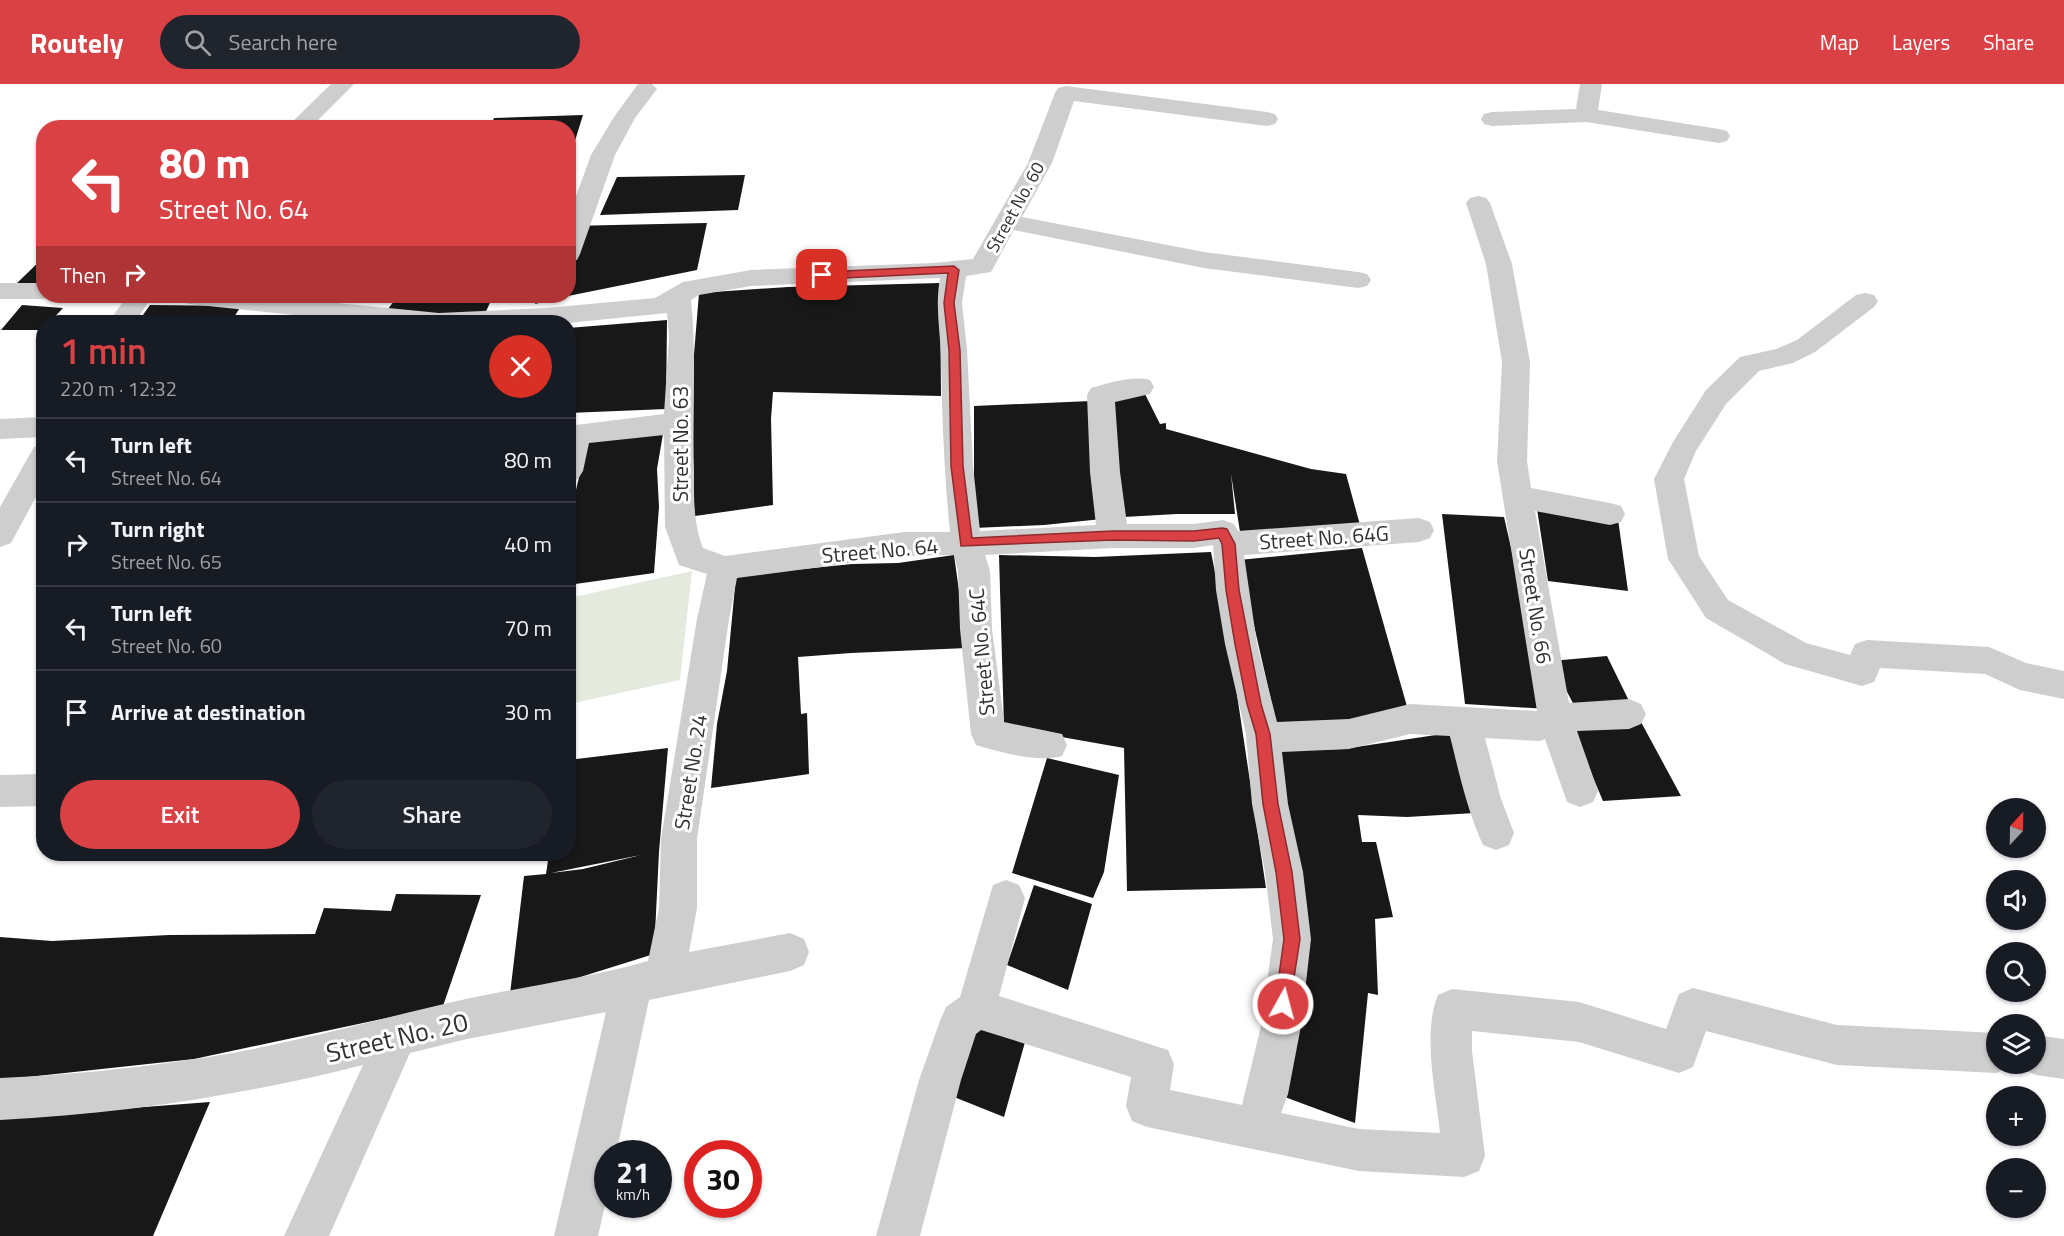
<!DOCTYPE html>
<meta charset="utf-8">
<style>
body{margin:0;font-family:"Titillium Web",sans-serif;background:#20242c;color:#f1f3f6;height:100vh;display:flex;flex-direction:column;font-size:22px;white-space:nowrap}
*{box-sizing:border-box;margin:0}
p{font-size:20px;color:#9ea1a6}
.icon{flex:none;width:33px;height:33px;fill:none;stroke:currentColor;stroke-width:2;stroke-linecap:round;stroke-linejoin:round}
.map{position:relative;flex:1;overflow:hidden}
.details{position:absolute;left:36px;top:231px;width:540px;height:546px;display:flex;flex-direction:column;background:#171b24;border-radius:24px;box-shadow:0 2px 4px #0004}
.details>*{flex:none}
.banner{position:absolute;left:36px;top:36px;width:540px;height:183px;border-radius:24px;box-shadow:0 2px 4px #0004;background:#da4144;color:#fff;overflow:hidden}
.needle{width:39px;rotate:22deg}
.buttons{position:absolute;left:1986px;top:714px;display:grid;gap:12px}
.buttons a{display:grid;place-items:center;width:60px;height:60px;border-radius:50%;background:#171b24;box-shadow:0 2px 4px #0004;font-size:30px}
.speed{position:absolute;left:594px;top:1056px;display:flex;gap:12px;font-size:30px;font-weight:700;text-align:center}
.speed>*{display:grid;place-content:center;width:78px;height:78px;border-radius:50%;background:#171b24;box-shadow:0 2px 4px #0004;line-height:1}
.speed small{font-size:15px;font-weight:400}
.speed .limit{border:9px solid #d22;background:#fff;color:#111}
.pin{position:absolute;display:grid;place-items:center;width:51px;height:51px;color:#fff;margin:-26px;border-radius:12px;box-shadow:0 3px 9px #0006}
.me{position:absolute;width:66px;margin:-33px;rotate:7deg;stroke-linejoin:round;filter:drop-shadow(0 0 4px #0008)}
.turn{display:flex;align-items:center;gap:21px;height:126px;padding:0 24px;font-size:27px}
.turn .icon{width:78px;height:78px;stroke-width:2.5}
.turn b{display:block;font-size:42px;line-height:51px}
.then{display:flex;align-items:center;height:57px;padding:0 24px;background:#0003;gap:12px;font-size:22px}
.round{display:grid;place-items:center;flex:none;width:63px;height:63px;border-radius:32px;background:#20242c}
.summary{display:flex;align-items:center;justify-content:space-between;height:102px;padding:0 24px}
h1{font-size:36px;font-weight:600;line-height:45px;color:#da4144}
.primary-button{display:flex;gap:12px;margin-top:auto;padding:12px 24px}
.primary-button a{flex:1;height:69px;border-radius:36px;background:#da4144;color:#fff;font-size:24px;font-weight:600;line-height:69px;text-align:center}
.primary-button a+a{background:#20242c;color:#f1f3f6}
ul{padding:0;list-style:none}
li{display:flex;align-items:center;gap:18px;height:84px;padding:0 24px;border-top:2px solid #363941}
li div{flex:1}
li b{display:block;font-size:22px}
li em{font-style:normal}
header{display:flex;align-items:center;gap:36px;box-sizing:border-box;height:84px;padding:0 30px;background:#da4144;color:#fff}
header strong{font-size:28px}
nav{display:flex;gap:33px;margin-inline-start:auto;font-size:21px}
.search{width:420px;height:54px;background:#20242c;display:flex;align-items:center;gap:15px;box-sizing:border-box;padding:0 21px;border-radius:33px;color:#9ea1a6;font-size:22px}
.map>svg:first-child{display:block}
.green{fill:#e4eade}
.building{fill:#181818;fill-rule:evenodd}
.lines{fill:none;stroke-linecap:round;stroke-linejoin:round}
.street{fill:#cecece;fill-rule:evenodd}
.route{fill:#da4144;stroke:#8e2a2c;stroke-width:1.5}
.labels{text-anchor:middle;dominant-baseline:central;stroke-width:6;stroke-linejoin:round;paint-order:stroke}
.far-street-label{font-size:18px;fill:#313131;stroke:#fff}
.street-label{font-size:21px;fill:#313131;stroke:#fff}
.near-street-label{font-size:26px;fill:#313131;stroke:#fff}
</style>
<header>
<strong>Routely</strong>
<div class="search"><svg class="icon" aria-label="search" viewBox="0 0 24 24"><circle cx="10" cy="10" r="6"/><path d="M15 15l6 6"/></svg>Search here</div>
<nav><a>Map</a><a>Layers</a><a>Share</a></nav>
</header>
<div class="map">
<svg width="2064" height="1152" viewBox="0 0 2064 1152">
<rect width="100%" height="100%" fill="#fff"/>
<path class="green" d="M 692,487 L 680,596 L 569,620 L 569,514 Z"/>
<path class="building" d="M 583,31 L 569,76 L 568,44 L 490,44 L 494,34 Z
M 745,91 L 738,126 L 600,131 L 617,93 Z
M 707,139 L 697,186 L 568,212 L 568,142 Z
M 44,173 L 44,202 L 17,199 Z
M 940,199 L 941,312 L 773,308 L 771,335 L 773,421 L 695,432 L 691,397 L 692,295 L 699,209 L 788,203 Z
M 398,212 L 493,212 L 484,232 L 384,230 Z
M 538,212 L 568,212 L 535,220 Z
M 22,221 L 63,224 L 50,238 L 44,238 L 44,246 L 1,246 Z
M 150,221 L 241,222 L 231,238 L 138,238 Z
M 322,231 L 318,238 L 238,238 L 241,233 Z
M 667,236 L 666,325 L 568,329 L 568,244 Z
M 1144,308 L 1160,340 L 1166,339 L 1166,345 L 1311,385 L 1346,390 L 1360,441 L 1240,448 L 1231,390 L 1235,430 L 1177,430 L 1124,433 L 1106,316 Z
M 1091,317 L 1102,435 L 1044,441 L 974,444 L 974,322 Z
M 663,350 L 657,385 L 659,423 L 654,489 L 568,501 L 568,439 L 588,356 Z
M 1536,418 L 1618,435 L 1628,507 L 1548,497 Z
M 1442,430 L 1504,433 L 1548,625 L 1465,620 Z
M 1362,464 L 1408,626 L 1353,636 L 1277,642 L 1239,476 Z
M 1211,468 L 1230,564 L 1266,804 L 1127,807 L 1124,664 L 1004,643 L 999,471 L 1095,473 Z
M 954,471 L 967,564 L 851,569 L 798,573 L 801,630 L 807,629 L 809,690 L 711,704 L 717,640 L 727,587 L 736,492 L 852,480 L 898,479 Z
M 1607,572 L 1632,623 L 1576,625 L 1551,577 Z
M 1641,638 L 1681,712 L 1603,717 L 1571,642 Z
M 1449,649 L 1475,729 L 1407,733 L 1358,731 L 1362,758 L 1376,758 L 1393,833 L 1375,835 L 1378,911 L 1368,909 L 1355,1039 L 1282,1012 L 1274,667 L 1343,665 Z
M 668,664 L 659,768 L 654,870 L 574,895 L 510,910 L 524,792 L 546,790 L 549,770 L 568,770 L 568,676 ZM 641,771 L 583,785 L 551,789 Z
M 1047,674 L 1119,691 L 1104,788 L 1093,814 L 1012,789 Z
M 1034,801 L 1092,820 L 1068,906 L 1007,881 Z
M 396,810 L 481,811 L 443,922 L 194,975 L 0,996 L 0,853 L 52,857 L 169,851 L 315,850 L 324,824 L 391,827 Z
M 980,935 L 1027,951 L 1004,1033 L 954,1013 Z
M 210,1018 L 153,1152 L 0,1152 L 0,1034 Z"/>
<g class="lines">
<path class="street" d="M 331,0 L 354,0 L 310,44 L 286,44 Z
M 638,0 L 652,0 L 657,5 L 635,34 L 615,71 L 580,170 L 577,176 L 568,178 L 568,134 L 591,71 L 614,33 Z
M 1580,0 L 1602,0 L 1598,26 L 1719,45 L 1727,47 L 1730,52 L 1727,57 L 1719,59 L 1586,38 L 1492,42 L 1484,40 L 1481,35 L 1484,30 L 1492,28 L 1576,25 Z
M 1066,2 L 1267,28 L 1275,30 L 1278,35 L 1275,40 L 1267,42 L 1074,17 L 1052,79 L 1022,133 L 1204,168 L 1358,188 L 1367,190 L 1371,196 L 1367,202 L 1358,204 L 1204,184 L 1014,146 L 991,188 L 966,192 L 962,219 L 967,266 L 973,382 L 980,447 L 1096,441 L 1090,388 L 1087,311 L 1091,304 C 1109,299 1132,291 1150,296 L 1154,303 L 1150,310 L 1115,318 L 1120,388 L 1127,440 L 1194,440 L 1223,436 L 1234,440 L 1238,447 L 1419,434 L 1430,438 L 1434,446 L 1430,454 L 1419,458 L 1244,471 L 1257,560 L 1277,638 L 1349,635 L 1410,620 L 1537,627 L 1497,377 L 1502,278 L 1486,180 L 1466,119 L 1470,114 L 1478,112 L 1486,114 L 1490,119 L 1512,180 L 1530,278 L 1527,377 L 1531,404 L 1610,419 L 1621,422 L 1625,430 L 1621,438 L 1610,441 L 1535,427 L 1569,619 L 1629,615 L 1641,620 L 1646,630 L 1641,640 L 1629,645 L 1577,647 L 1598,707 L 1593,718 L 1580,723 L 1567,718 L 1545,655 L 1540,657 L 1485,654 L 1501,715 L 1514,749 L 1509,761 L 1496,766 L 1483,761 C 1467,726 1459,689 1450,652 L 1410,650 L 1349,665 L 1282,668 L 1288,720 L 1303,788 L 1311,855 L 1301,942 L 1288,1010 L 1281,1029 L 1359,1045 L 1440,1049 C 1436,1009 1422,949 1438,911 L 1452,905 L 1579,918 L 1666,945 L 1679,910 L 1693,904 L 1837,941 L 1996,949 L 1996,980 L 2012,980 L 2010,983 L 1996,989 L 1837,981 L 1706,947 L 1693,983 L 1679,989 L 1579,958 L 1472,947 L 1472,967 L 1485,1072 L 1479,1087 L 1464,1093 L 1359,1087 L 1147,1043 L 1132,1037 L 1126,1022 L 1131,993 L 981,946 L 976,950 L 961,996 L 920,1152 L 876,1152 L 919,996 L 940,937 L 946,923 L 960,913 L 993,801 L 1006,796 L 1019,801 L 1025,814 L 999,912 L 1168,966 L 1174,980 L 1170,1006 L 1242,1021 L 1261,942 L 1273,855 L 1265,788 L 1252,720 L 1246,650 L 1225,560 L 1216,506 L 1213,461 L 1194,464 L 1113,464 L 985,471 L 990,487 L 992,545 L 1004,638 L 1062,650 L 1067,661 L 1062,672 C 1041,679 998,668 976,661 L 971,650 L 960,545 L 958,487 L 954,471 L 904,472 L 737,494 L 729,535 L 697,755 L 697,824 L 689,868 L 790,849 L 804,855 L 809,868 L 804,881 L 790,887 L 649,916 L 616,1070 L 608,1070 L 608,1108 L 598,1152 L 554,1152 L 606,928 L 467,955 L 410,969 L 329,1152 L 284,1152 L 363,981 C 244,1011 122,1030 0,1036 L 0,994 C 65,991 130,985 195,975 C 286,962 376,935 466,915 C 527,902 588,894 648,877 L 659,824 L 661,755 L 697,535 L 707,490 L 679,481 L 665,443 L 664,351 L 589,359 L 583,387 L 578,395 L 568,398 L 568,342 L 664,330 L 669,253 L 667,229 L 568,239 L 361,238 L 189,220 L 180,218 L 176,212 L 266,212 L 439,229 L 546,224 L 655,214 L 683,198 L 751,186 L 933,179 L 973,175 L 1028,79 L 1055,9 L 1058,4 ZM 940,194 C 935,222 940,245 941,272 C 942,331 944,389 950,448 L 904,448 L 725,472 L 703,464 C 693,438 694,414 694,387 C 692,330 697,272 691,216 L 699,211 L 751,202 Z
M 0,199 L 44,199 L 44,212 L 54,212 L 44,215 L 0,215 Z
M 1865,209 L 1874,211 L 1878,217 L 1874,223 L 1815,268 L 1793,279 L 1759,287 L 1726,320 L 1696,367 L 1684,395 L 1699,472 L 1728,516 L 1806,559 L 1850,571 L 1855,560 L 1867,556 L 1989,563 L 2026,579 L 2064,587 L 2064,615 L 2020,606 L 1985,590 L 1880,584 L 1874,598 L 1862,602 L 1785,580 L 1706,534 L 1668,475 L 1654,395 L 1673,358 L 1706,306 L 1740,273 L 1776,265 L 1797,256 L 1856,211 Z
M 127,212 L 153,212 L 135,238 L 109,238 Z
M 44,333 L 44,353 L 0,355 L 0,335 Z
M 44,360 L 44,398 L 11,459 L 0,463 L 0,423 L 34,363 Z
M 44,690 L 44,722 L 0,723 L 0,691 Z
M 2036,951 L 2064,955 L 2064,995 L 2036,991 L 2022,985 L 2019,980 L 2036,980 Z"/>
</g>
<path class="route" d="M 954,182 L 959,186 L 954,219 L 960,266 L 963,382 L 972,454 L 1113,447 L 1194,447 L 1222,444 L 1227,445 L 1235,460 L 1239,506 L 1261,620 L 1270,650 L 1278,720 L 1292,788 L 1300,855 L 1289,926 L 1283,928 L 1278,926 L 1275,920 L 1284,855 L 1276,788 L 1263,720 L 1256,650 L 1247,620 L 1235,560 L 1226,506 L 1222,460 L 1219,454 L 1194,457 L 1113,456 L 961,462 L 951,382 L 949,266 L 944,219 L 948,189 L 822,195 L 816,191 L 822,188 Z"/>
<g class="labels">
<g class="far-street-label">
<text transform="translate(1015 123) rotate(-61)">Street No. 60</text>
</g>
<g class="street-label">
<text transform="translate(680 360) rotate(-90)">Street No. 63</text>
<text transform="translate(1324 453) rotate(-4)">Street No. 64G</text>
<text transform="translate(880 466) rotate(-5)">Street No. 64</text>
<text transform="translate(1536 522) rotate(81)">Street No. 66</text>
<text transform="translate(981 568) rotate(-95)">Street No. 64C</text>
<text transform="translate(690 688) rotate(-81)">Street No. 24</text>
</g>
<g class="near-street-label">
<text transform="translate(397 953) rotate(-13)">Street No. 20</text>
</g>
</g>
</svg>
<div class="buttons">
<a><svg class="needle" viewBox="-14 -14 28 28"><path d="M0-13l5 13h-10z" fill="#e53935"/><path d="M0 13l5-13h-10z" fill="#9ea1a6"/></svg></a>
<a><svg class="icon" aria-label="sound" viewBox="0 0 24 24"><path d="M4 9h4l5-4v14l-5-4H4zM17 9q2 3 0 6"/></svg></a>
<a><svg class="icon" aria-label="search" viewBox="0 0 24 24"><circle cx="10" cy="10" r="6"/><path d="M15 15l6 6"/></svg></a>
<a><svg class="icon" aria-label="layers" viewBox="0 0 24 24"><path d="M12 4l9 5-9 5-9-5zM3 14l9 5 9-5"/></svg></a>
<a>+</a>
<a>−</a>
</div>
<div class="speed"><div>21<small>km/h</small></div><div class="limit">30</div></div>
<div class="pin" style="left:822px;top:191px;background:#d93025"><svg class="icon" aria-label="arrive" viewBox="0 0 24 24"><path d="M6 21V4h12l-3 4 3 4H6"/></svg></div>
<svg class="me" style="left:1283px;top:920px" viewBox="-20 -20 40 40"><circle r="17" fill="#da4144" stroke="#fff" stroke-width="3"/><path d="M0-11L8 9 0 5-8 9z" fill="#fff"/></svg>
<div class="banner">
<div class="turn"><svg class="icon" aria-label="left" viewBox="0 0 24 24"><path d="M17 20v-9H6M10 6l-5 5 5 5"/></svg><div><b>80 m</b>Street No. 64</div></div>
<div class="then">Then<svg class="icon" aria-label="right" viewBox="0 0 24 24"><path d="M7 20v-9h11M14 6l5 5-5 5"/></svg></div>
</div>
<section class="details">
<div class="summary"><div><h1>1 min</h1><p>220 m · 12:32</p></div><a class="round" style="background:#d93025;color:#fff"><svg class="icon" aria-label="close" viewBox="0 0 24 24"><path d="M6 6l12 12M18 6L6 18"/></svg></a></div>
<ul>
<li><svg class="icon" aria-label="left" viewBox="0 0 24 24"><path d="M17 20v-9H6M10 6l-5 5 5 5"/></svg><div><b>Turn left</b><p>Street No. 64</p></div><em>80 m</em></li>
<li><svg class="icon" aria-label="right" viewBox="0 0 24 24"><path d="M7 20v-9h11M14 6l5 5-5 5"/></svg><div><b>Turn right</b><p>Street No. 65</p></div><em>40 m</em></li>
<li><svg class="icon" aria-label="left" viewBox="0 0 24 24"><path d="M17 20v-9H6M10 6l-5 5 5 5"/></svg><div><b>Turn left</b><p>Street No. 60</p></div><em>70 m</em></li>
<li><svg class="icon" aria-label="arrive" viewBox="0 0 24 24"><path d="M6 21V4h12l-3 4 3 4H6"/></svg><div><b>Arrive at destination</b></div><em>30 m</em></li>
</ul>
<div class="primary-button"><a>Exit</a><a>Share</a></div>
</section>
</div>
